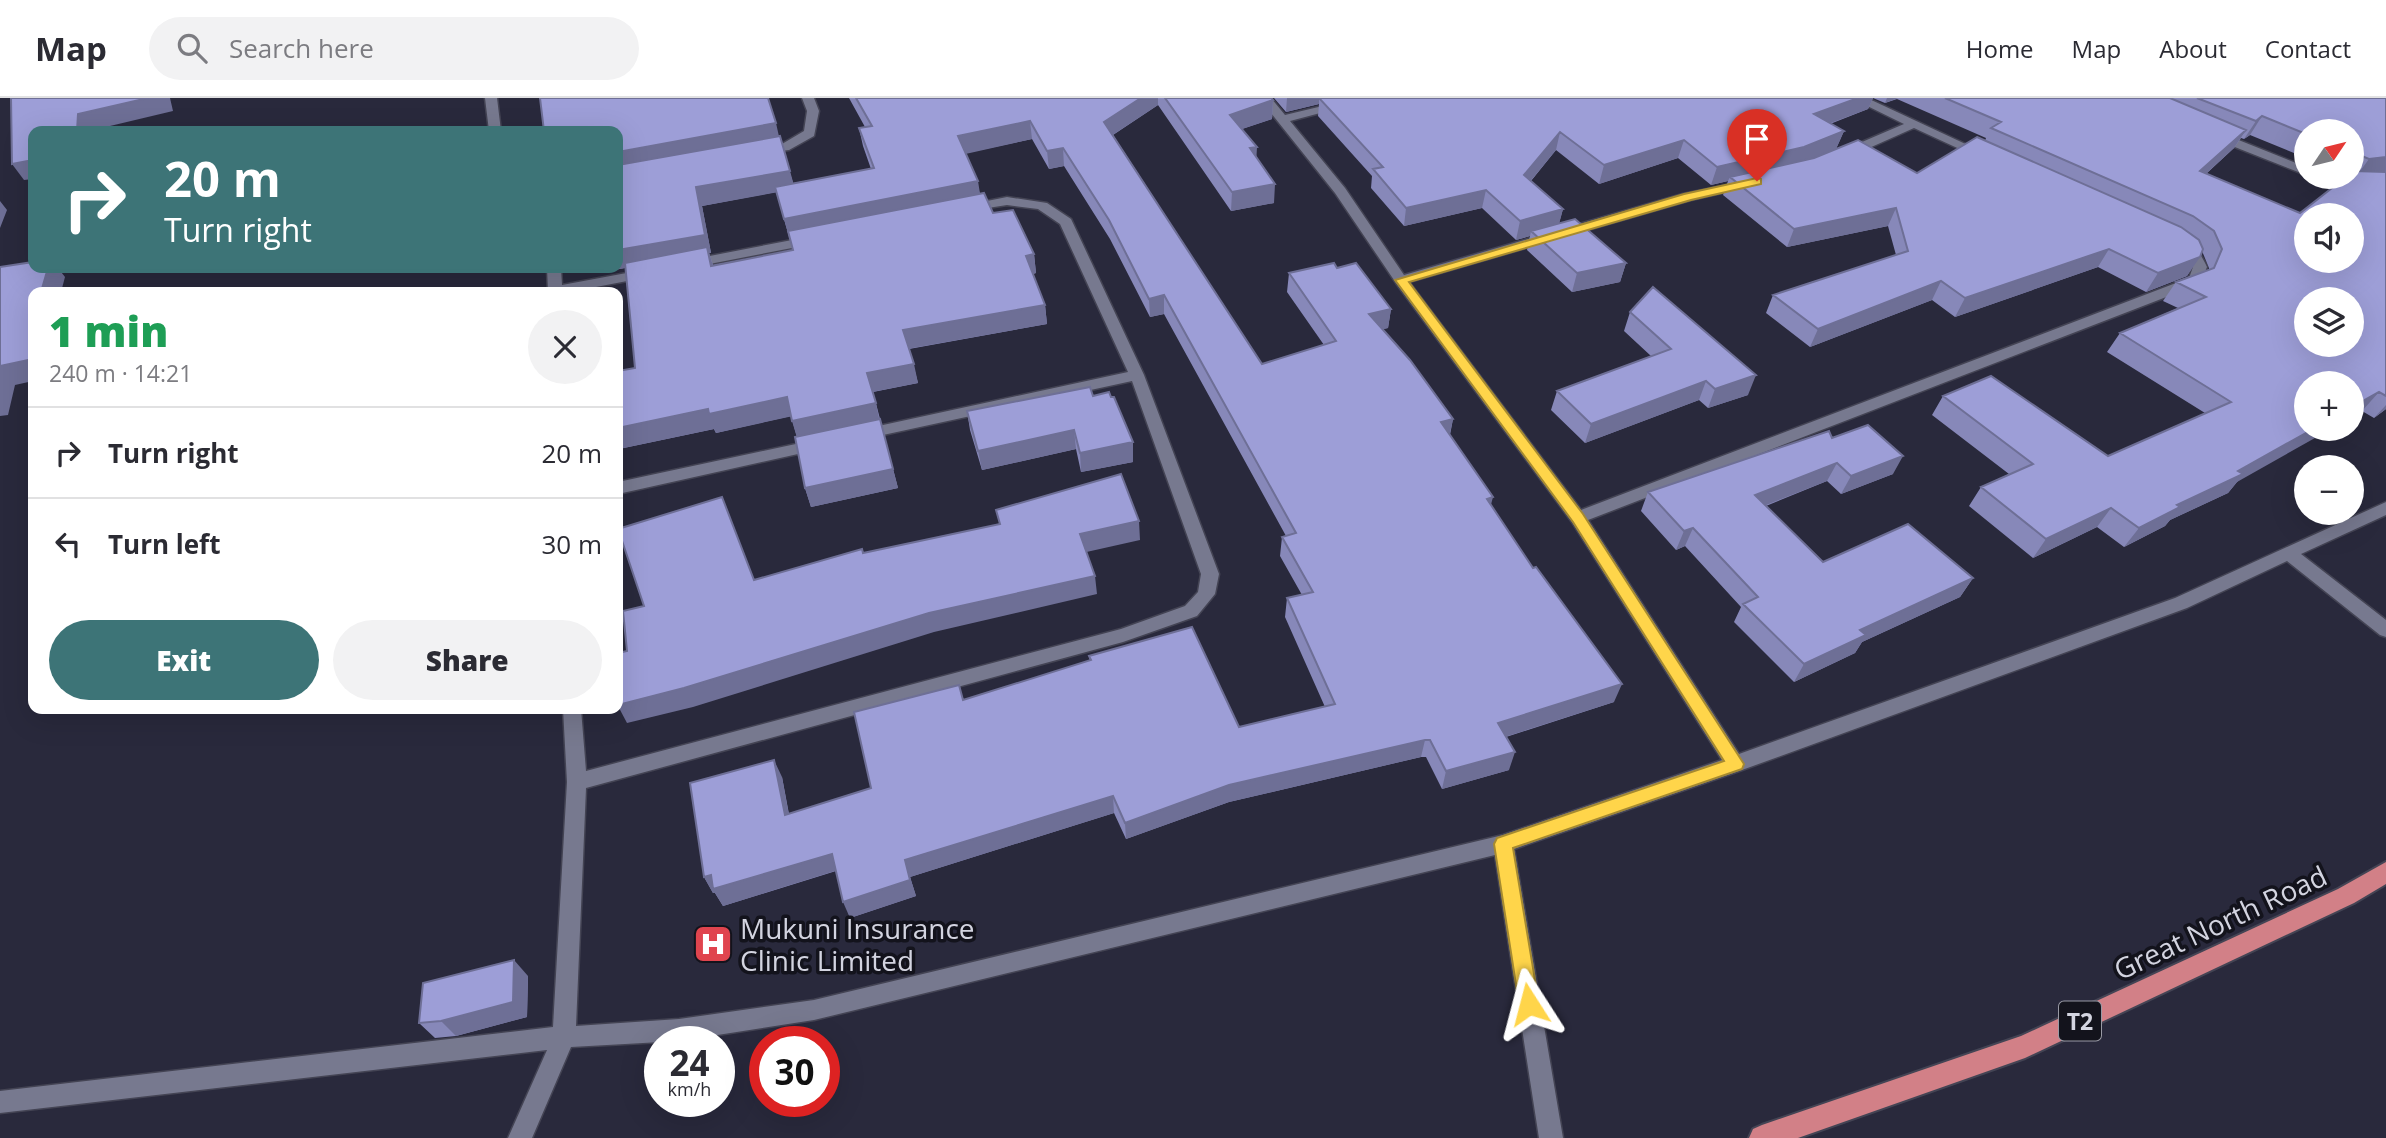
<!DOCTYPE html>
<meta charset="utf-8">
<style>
body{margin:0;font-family:"Open Sans",sans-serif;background:#f2f2f3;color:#2b2b33;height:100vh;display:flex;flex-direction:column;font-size:26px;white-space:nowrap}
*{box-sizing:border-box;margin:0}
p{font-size:23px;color:#7c7c81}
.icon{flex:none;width:38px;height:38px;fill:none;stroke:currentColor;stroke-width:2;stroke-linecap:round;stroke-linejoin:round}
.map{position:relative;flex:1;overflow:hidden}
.side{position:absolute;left:28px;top:189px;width:595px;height:427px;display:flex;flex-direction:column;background:#fff;border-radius:14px;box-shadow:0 7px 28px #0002}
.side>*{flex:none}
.top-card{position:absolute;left:28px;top:28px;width:595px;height:147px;border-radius:14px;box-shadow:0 7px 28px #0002;background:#3d7477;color:#fff;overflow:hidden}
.needle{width:46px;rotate:55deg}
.tools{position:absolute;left:2294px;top:21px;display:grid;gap:14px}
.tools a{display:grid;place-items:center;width:70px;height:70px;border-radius:50%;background:#fff;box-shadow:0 7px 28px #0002;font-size:35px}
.speed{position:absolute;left:644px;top:928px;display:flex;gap:14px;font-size:35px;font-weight:700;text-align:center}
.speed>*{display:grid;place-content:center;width:91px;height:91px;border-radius:50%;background:#fff;box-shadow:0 7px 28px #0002;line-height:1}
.speed small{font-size:18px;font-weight:400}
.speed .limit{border:10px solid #d22;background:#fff;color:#111}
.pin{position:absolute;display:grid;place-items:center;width:60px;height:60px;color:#fff;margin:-72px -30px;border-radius:50% 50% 50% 0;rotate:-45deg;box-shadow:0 0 7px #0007}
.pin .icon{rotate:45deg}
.me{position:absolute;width:77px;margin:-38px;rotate:351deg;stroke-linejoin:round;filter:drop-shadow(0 0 5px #0008)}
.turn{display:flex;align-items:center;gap:24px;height:147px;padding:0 21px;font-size:32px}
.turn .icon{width:91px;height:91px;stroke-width:2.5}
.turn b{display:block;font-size:49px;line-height:60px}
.round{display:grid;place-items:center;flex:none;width:74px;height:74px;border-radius:37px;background:#f2f2f3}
.head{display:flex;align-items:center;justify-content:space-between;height:119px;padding:0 21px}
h1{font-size:42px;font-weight:800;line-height:52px;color:#1e9e55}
.cta{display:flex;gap:14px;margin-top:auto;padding:14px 21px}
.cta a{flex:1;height:80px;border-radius:42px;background:#3d7477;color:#fff;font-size:28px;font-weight:800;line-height:80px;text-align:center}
.cta a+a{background:#f2f2f3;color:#2b2b33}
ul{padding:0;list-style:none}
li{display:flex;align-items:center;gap:21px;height:91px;padding:0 21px;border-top:2px solid #e1e1e2}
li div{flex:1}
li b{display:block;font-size:26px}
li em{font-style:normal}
header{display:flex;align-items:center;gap:42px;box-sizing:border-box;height:98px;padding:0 35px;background:#fff;border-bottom:2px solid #e1e1e2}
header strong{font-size:33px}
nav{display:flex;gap:38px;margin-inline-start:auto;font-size:24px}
.search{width:490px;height:63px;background:#f2f2f3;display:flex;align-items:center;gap:18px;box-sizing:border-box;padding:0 24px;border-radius:38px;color:#7c7c81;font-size:26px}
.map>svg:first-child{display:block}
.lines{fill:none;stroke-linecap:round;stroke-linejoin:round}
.minor-casing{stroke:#444454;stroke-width:3}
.trunk-casing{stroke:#444454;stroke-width:4}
.minor{fill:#77798f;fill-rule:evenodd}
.trunk{fill:#d28087;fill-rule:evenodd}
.wall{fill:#8788b9;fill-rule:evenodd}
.shaded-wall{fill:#6e6f96}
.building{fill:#9d9ed7;stroke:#6e6f96;stroke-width:2;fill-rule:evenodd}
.route{fill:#ffd54a;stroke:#a68a30;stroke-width:2}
.labels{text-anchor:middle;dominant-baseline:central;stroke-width:7;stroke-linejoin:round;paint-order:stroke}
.shield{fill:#13131c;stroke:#999aa5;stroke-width:2}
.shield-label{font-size:23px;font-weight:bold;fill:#d3d4e0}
.near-street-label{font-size:28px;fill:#d3d4e0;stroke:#13131c}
.near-poi-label{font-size:28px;fill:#d3d4e0;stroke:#13131c;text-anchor:start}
</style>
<header>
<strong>Map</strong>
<div class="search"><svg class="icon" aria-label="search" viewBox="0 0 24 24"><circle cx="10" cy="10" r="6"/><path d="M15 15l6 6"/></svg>Search here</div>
<nav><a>Home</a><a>Map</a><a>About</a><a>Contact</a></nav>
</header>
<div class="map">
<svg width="2386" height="1040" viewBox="0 0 2386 1040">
<rect width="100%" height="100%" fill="#29293c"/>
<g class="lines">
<g class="minor-casing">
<path id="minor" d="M 485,0 L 497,0 L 501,33 L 489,33 Z
M 802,0 L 814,0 L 819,13 L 814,38 L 789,52 L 758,56 L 758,50 L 782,46 L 804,33 L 807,13 Z
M 1259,0 L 1271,0 L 1285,17 L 1356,0 L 1377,0 L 1290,23 L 1345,90 L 1404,177 L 1683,96 L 1752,82 L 1752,88 L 1691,102 L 1409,184 L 1581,412 L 2189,180 L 2193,169 L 2189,159 L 2174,146 L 2176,143 C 2192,141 2201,156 2207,169 L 2200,186 L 1588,422 L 1739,656 L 2175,500 L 2386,404 L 2386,417 L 2301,456 L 2386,522 L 2386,539 L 2380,537 L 2287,463 L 2187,510 L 1742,672 L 1514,751 L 1563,1040 L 1539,1040 L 1495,757 L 814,922 L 679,943 L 571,949 L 532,1040 L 508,1040 L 547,952 L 0,1015 L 0,993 L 553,929 L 567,684 L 563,611 L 581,611 L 586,673 L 1121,531 L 1185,508 L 1198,494 L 1201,476 L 1132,283 L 860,342 L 852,337 L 860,332 L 1128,274 L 1060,126 L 1038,111 L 1007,107 L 962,114 L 961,111 L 962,108 L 1007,99 L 1047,105 L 1071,121 L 1144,277 L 1219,476 L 1215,496 L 1197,518 L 1123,544 L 586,690 L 576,928 L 679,921 L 814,902 L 1503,737 L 1722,662 L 1572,424 L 1396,185 L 1335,95 Z
M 1851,0 L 1867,0 L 1989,57 L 1987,60 L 1979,60 L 1914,30 L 1849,59 L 1841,59 L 1841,53 L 1904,26 Z
M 2216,33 L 2306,69 L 2306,77 L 2212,40 L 2210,37 Z
M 2386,78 L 2386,87 C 2366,93 2334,92 2317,79 L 2363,83 Z
M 813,138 L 820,142 L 818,145 L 689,170 L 682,166 L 689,162 Z
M 547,170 L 561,170 L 562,187 L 648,171 L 655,175 L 648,179 L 570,194 L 548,194 Z
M 819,341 L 825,342 L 827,346 L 825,350 L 618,396 L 618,384 Z"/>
</g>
<g class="trunk-casing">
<path id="trunk" d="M 2386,764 L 2386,786 L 2354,805 L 2025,960 L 1798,1040 L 1749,1040 L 1753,1031 L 1762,1027 L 2021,938 L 2338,791 Z"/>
</g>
<use href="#minor" class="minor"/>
<use href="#trunk" class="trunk"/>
</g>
<path class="wall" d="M 849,0 L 1271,0 L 1273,2 L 1272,21 L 1242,31 L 1256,60 L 1274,105 L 1231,113 L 1158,7 L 1113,37 L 1262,266 L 1324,247 L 1287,194 L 1289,175 L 1337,170 L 1391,211 L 1388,230 L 1383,231 L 1453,321 L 1450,337 L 1491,407 L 1614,604 L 1506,639 L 1509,672 L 1442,691 L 1426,659 L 1421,659 L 1229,704 L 1126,741 L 1114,715 L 910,779 L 916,798 L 850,820 L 836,773 L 723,808 L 715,795 L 713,795 L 704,779 L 782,679 L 789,716 L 871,690 L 963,602 L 1090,563 L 1089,558 L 1239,629 L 1325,609 L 1285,519 L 1287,500 L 1302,497 L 1280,458 L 1282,439 L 1286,438 L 1164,216 L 1150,219 L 1110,141 L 1064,68 L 1049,71 L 1032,41 L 966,55 L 980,96 L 993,115 L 1034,156 L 1036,175 L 1033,176 L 1045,207 L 1047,226 L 909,251 L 918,285 L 873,294 L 898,390 L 811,409 L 805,390 L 797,339 L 791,318 L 716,335 L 714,331 L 619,351 L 618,349 L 618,273 L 635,270 L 625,170 L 614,172 L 613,170 L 618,170 L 618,33 L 779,38 L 793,85 L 871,71 L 863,48 L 859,30 L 865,29 ZM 776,94 L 793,152 L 713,167 L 709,155 L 711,155 L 702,108 Z
M 1274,0 L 1873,0 L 1868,11 L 1830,26 L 1844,33 L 1836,51 L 1917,75 L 1985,43 L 1986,40 L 1897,1 L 1885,5 L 1873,0 L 2386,0 L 2386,311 L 2374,320 L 2362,313 L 2352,319 L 2352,285 L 2237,384 L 2228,395 L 2170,422 L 2165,428 L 2124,449 L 2097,429 L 2033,460 L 1969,408 L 1981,389 L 2009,376 L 1932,317 L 1943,298 L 2108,358 L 2205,315 L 2107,254 L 2120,235 L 2178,210 L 2163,203 L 2176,184 L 2209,172 L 2209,170 L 2202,153 L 2187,178 L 2146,194 L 2098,169 L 1955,219 L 1932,202 L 1810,249 L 1766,215 L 1773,197 L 1896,157 L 1888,128 L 1787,149 L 1723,97 L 1728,83 L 1711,87 L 1678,60 L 1599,86 L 1556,52 L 1531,83 L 1563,111 L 1559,125 L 1626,165 L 1620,184 L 1572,194 L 1527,152 L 1530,138 L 1516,142 L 1482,110 L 1404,128 L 1371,90 L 1372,78 L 1318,18 L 1319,6 L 1286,14 ZM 2306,33 L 2352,33 L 2352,79 L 2300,115 L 2206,76 L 2234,50 L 2241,40 L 2244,41 L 2250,37 L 2306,60 Z
M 1630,214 L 1748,297 L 1708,310 L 1699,302 L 1585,345 L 1551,312 L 1557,293 L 1651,258 L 1624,233 Z
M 1093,298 L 1133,344 L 1133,364 L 1081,374 L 1076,351 L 982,372 L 970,332 L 967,313 Z
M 1832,340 L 1893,376 L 1841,396 L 1827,383 L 1766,408 L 1823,464 L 1973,480 L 1960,499 L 1862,544 L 1855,555 L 1794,584 L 1734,524 L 1741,509 L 1685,448 L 1676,452 L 1641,413 L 1648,394 Z
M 528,878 L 527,919 L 456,938 L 435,940 L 419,925 Z"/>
<path class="shaded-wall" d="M 148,0 L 170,0 L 173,13 L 89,33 L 77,33 L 78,16 Z
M 1141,0 L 1158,0 L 1158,7 L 1105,42 L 1104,24 Z
M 1287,0 L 1345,0 L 1319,0 L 1319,6 L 1286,14 Z
M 1858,0 L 1873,0 L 1868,11 L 1807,34 L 1814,16 Z
M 1887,0 L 1898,0 L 1885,5 Z
M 1273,2 L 1272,21 L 1230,35 L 1230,17 Z
M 2262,18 L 2250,37 L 2244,41 L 2256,23 Z
M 1030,23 L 1032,41 L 961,57 L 958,38 Z
M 776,25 L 780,43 L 618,73 L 618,54 Z
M 2246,32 L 2234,50 L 2188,92 L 2200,73 Z
M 1844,33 L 1836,51 L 1797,67 L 1730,79 L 1728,83 L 1711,87 L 1717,69 Z
M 1560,34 L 1556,52 L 1520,96 L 1524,77 Z
M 1684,42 L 1678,60 L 1599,86 L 1604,67 Z
M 1257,49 L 1256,67 L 1250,50 Z
M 1063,50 L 1064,68 L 1049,71 L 1047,53 Z
M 2386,59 L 2386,75 L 2355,80 L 2369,61 Z
M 33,62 L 33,81 L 24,82 L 12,66 Z
M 790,73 L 795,91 L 702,108 L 711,155 L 709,155 L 713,168 L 711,168 L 708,155 L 614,172 L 613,170 L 618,170 L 618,152 L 696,89 Z
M 978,83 L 981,102 L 789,139 L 784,121 Z
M 1275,86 L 1274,105 L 1231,113 L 1232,94 Z
M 1486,92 L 1482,110 L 1404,128 L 1406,110 Z
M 0,103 L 7,112 L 0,130 Z
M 1896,110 L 1888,128 L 1787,149 L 1794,131 Z
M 1563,111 L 1558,130 L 1531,133 L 1530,138 L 1516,142 L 1520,123 Z
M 2109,151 L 2098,169 L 1955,219 L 1965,200 Z
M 1034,156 L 1036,175 L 1028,177 L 1026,158 Z
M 2200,159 L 2187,178 L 2146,194 L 2158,175 Z
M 1626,165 L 1620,184 L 1572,194 L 1577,175 Z
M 48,170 L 58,170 L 65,179 L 61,194 L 41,194 Z
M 1941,183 L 1932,202 L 1810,249 L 1818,231 Z
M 1164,197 L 1164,216 L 1150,219 L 1149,201 Z
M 1045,207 L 1047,226 L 907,251 L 903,232 Z
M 1391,211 L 1388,230 L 1367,235 L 1369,216 Z
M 33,261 L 33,283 L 15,287 L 8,317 L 0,318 L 0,268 Z
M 914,266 L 918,285 L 872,294 L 867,275 Z
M 1756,277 L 1748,297 L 1708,310 L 1715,291 Z
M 1706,283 L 1699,302 L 1585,345 L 1591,326 Z
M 2379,294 L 2362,313 L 2352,319 L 2352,309 Z
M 787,299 L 793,318 L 716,335 L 714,331 L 619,351 L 618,349 L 618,330 L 708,311 Z
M 876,305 L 880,325 L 798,343 L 792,323 Z
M 2386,307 L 2386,311 L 2374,320 Z
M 1453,321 L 1449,340 L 1441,324 Z
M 2313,331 L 2331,331 L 2237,384 L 2228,395 L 2170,422 L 2165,428 L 2124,449 L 2139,430 L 2177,407 Z
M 1074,332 L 1076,351 L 982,372 L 978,353 Z
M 1133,344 L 1133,364 L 1081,374 L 1080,355 Z
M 1903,358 L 1893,376 L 1841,396 L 1851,378 Z
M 1837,365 L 1827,383 L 1746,415 L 1755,397 Z
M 893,371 L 898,390 L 811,409 L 805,390 Z
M 1493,399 L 1488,418 L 1487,401 Z
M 2111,410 L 2097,429 L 2033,460 L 2046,441 Z
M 1139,423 L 1140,442 L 1082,455 L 1080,436 Z
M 1693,430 L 1685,448 L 1676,452 L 1684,433 Z
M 1095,478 L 1097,496 L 934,534 L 693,609 L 627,625 L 618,608 L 618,607 L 929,515 Z
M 1973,480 L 1960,499 L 1862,544 L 1855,555 L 1794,584 L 1804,566 L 1860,532 Z
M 1622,586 L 1614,604 L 1492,643 L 1498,625 Z
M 1425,642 L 1421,659 L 1229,704 L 1126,741 L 1125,725 L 1229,687 Z
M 1515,654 L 1509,672 L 1442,691 L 1446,673 Z
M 774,662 L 782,679 L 792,734 L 785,717 Z
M 1113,698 L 1114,715 L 910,779 L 916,798 L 850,820 L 843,804 L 905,762 Z
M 832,756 L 838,772 L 723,808 L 715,795 L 713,795 L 704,779 Z
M 514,862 L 528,878 L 527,919 L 456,938 L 441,923 Z"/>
<path class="building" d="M 11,0 L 148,0 L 78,16 L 77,33 L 33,33 L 33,62 L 12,66 Z
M 540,0 L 768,0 L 776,25 L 618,54 L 618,33 L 544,33 Z
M 856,0 L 1141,0 L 1104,24 L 1262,266 L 1336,243 L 1289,175 L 1334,165 L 1337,170 L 1356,165 L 1391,211 L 1369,216 L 1410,262 L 1453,321 L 1441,324 L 1493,399 L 1487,401 L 1533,470 L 1536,469 L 1622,586 L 1498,625 L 1515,654 L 1446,673 L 1430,642 L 1425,642 L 1229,687 L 1125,725 L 1113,698 L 905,762 L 910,782 L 843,804 L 832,756 L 713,791 L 711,777 L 704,779 L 690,685 L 774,662 L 785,717 L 871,690 L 854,614 L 959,587 L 963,602 L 1091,562 L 1089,558 L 1192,529 L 1239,629 L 1335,606 L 1287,500 L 1313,494 L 1282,439 L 1296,435 L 1164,197 L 1149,201 L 1109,122 L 1063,50 L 1047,53 L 1030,23 L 958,38 L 978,83 L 784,121 L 775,89 L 874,70 L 859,30 L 872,28 Z
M 1165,0 L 1271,0 L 1273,2 L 1230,17 L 1257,49 L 1250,50 L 1275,86 L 1232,94 Z
M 1319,0 L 1858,0 L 1814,16 L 1844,33 L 1804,49 L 1717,69 L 1684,42 L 1604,67 L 1560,34 L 1524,77 L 1563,111 L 1520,123 L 1486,92 L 1406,110 L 1373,71 L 1383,69 Z
M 1945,0 L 2170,0 L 2246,32 L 2200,73 L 2300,115 L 2346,79 L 2352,79 L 2352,74 L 2354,73 L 2386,74 L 2386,298 L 2379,294 L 2352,309 L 2352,285 L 2306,285 L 2306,331 L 2313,331 L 2238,373 L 2243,376 L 2177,407 L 2180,409 L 2139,430 L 2111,410 L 2046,441 L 1981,389 L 2033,366 L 1943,298 L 1991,278 L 2108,358 L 2231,304 L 2120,235 L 2206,199 L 2176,184 L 2214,170 L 2222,151 L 2214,133 L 2193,118 L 1991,30 L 2001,24 ZM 2306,117 L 2352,117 L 2352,163 L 2306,163 ZM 2306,201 L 2352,201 L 2352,247 L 2306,247 Z
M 2197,0 L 2386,0 L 2386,59 L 2369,61 L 2352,54 L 2352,33 L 2306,33 L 2306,36 L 2262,18 L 2256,23 Z
M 780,38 L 790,73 L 696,89 L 705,137 L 618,152 L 618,67 Z
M 1977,39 L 2181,129 L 2199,142 L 2203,151 L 2200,159 L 2158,175 L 2109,151 L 1965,200 L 1941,183 L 1818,231 L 1773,197 L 1908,153 L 1896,110 L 1794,131 L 1730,79 L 1814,60 L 1858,42 L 1917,75 Z
M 984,95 L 993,115 L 1013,112 L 1034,156 L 1026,158 L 1045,207 L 903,232 L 914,266 L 867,275 L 876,305 L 792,323 L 787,299 L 709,316 L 708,311 L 618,330 L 618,273 L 635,270 L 625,165 L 707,149 L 711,168 L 793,152 L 788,133 Z
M 1575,121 L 1626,165 L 1577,175 L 1531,133 Z
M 33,164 L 33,170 L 48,170 L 41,194 L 33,194 L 33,261 L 0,268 L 0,169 Z
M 1653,189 L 1756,277 L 1715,291 L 1706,283 L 1591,326 L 1557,293 L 1671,251 L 1630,214 Z
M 1090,289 L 1093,298 L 1109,294 L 1111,299 L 1114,299 L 1133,344 L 1080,355 L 1074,332 L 978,353 L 967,313 Z
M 880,321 L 893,371 L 805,390 L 795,339 Z
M 1868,327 L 1903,358 L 1851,378 L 1837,365 L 1755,397 L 1823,464 L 1908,426 L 1973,480 L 1860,532 L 1866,537 L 1804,566 L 1743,506 L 1758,499 L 1693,430 L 1684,433 L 1648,394 L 1829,333 L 1832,340 Z
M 1121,376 L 1139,423 L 1080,436 L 1095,478 L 929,515 L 684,590 L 618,607 L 618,555 L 627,553 L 623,513 L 644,508 L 618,431 L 722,399 L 754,482 L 862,451 L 863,455 L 1000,426 L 996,412 Z
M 514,862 L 513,904 L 441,923 L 419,925 L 423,885 Z"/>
<path class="route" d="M 1757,80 L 1761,81 L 1761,86 L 1691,102 L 1409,184 L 1583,416 L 1744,666 L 1742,671 L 1513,750 L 1539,906 L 1536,913 L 1529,916 L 1522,913 L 1519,906 L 1494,746 L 1497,740 L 1724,663 L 1573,424 L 1395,182 L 1684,96 Z"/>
<defs>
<g id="hospital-square" transform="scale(2.0125)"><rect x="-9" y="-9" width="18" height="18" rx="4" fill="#e0444e" stroke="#13131c"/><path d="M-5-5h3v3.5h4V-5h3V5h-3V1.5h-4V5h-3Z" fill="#fff"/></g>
</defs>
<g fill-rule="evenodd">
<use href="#hospital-square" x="713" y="846"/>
</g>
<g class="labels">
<rect class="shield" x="2059" y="903.5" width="42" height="39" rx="5"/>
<g class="shield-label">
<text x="2080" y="923">T2</text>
</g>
<g class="near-street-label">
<text transform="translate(2220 824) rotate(-25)">Great North Road</text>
</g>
<g class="near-poi-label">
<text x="740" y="830">Mukuni Insurance<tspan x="740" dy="32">Clinic Limited</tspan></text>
</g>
</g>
</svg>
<div class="tools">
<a><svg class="needle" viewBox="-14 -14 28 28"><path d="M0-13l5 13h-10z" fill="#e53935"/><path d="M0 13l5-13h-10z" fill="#7c7c81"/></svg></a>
<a><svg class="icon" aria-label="sound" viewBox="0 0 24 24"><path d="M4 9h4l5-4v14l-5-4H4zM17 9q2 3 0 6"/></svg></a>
<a><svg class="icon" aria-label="layers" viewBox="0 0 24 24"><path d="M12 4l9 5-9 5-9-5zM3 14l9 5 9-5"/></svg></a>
<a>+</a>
<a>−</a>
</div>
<div class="speed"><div>24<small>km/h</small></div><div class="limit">30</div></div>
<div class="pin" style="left:1757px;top:83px;background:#d93025"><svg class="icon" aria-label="arrive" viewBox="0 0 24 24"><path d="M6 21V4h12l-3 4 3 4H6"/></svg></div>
<svg class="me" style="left:1529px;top:906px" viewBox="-20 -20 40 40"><path d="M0-17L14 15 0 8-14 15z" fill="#ffd54a" stroke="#fff" stroke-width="4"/></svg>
<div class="top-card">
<div class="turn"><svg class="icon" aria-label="right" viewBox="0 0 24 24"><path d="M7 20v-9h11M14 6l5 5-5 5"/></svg><div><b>20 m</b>Turn right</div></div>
</div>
<section class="side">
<div class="head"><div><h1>1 min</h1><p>240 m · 14:21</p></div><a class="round"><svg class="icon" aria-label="close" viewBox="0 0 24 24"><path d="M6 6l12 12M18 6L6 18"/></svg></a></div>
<ul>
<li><svg class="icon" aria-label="right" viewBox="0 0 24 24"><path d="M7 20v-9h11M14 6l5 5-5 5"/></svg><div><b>Turn right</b></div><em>20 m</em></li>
<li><svg class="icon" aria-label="left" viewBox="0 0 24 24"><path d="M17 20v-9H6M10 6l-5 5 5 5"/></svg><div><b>Turn left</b></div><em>30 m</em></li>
</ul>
<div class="cta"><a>Exit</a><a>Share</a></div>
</section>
</div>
